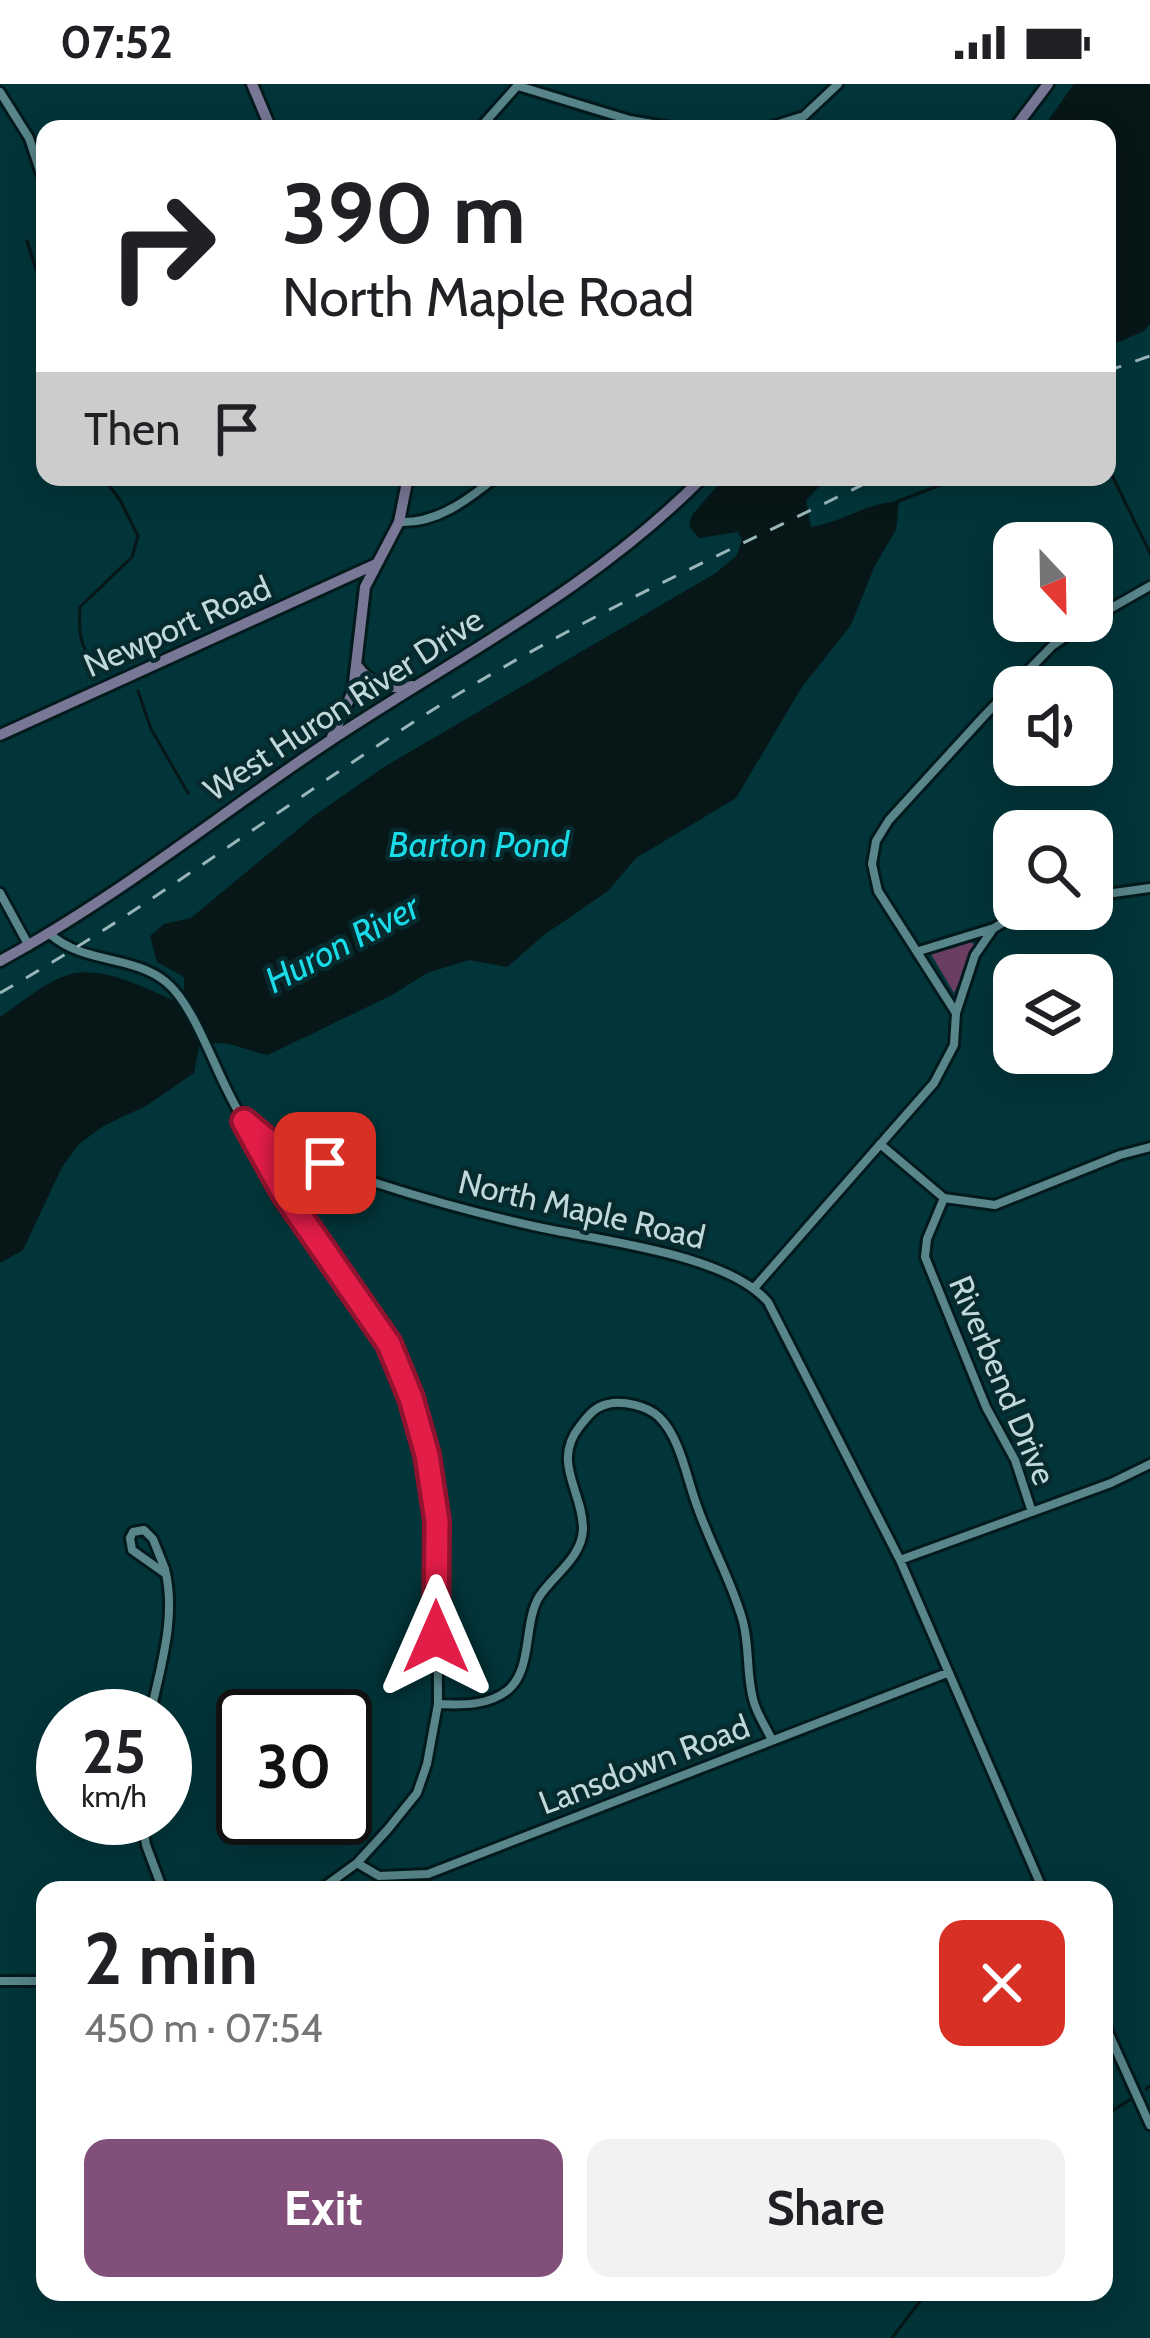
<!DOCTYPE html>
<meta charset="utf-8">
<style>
body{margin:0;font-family:Cabin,sans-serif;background:#f2f2f2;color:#202124;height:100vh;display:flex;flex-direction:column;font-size:45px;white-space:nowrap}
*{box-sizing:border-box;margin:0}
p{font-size:39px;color:#757577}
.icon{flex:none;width:66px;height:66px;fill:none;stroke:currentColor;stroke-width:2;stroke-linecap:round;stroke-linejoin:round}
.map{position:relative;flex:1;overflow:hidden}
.drawer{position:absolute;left:36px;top:1797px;width:1077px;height:420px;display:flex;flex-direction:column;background:#fff;border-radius:24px;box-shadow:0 6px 30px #0003}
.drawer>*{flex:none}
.top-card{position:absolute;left:36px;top:36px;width:1080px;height:366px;border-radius:24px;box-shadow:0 6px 30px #0003;background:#fff;color:#202124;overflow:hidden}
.needle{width:78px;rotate:158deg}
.controls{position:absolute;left:993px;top:438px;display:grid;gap:24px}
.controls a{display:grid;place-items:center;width:120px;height:120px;border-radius:24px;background:#fff;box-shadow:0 6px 30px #0003;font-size:60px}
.speed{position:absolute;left:36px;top:1605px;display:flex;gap:24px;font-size:60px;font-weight:700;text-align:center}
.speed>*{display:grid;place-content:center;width:156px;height:156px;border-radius:50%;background:#fff;box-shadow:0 6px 30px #0003;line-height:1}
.speed small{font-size:30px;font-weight:400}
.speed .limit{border:6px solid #111;border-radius:18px;background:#fff;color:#111}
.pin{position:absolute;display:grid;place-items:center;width:102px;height:102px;color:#fff;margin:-51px;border-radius:24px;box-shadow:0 6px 18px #0006}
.me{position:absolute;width:132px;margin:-66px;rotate:0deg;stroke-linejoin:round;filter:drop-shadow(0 0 9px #0008)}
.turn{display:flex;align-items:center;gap:42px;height:252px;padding:0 48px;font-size:54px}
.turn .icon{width:156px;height:156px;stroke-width:2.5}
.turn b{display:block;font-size:84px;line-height:102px}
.then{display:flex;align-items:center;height:114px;padding:0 48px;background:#0003;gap:24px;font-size:45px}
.round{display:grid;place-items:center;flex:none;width:126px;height:126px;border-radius:24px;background:#f2f2f2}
.overview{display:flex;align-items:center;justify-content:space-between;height:204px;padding:0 48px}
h1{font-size:72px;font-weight:700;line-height:90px}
.button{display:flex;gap:24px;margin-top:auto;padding:24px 48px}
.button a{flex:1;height:138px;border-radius:24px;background:#824f7b;color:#fff;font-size:48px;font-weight:700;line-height:138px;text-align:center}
.button a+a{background:#f2f2f2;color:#202124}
.status{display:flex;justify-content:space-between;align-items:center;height:84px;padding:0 60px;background:#fff;direction:ltr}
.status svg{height:33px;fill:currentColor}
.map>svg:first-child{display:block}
.green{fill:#6a3e61}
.water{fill:#071617}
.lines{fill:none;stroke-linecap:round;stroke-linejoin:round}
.stream{stroke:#071617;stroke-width:3}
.street-casing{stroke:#031a1c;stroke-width:14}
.secondary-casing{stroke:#031a1c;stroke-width:16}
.street{stroke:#58868a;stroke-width:8}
.secondary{stroke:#787796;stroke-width:10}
.rail{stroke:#99b6b9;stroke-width:3;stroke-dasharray:15 15;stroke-linecap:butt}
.route-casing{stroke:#92132f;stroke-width:30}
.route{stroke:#e11d48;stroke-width:21}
.labels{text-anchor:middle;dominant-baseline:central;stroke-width:9;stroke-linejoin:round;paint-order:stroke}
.street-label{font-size:33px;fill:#c1d8da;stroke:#062a2d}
.water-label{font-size:36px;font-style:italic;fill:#1adbe8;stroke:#062a2d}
</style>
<div class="status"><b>07:52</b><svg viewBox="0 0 49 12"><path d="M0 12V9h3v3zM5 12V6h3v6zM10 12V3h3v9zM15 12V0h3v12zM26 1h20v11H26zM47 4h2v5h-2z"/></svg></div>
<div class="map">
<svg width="1150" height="2254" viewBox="0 0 1150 2254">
<rect width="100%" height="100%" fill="#023539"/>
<path class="green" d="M 971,858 L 976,862 L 954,909 L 931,870 Z"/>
<path class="water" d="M 1074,0 L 1150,0 L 1150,240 L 1144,247 L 1107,263 L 1107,45 L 1042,45 Z
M 725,393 L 829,393 L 806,416 L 811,443 C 843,438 866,419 899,417 L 896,446 L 875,481 L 851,541 L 802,603 L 736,714 L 636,774 L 608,807 L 544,851 L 507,883 L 469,876 L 427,889 L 392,911 L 268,971 C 245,967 222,952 199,963 L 194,989 L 146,1022 L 105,1041 L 79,1060 L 62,1083 L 23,1166 L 0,1179 L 0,933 C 20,920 42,900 65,892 C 99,879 144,904 175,917 L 184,912 L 184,893 L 157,878 L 150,852 L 164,840 L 191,834 L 314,732 L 384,683 L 716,489 L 737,471 L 742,456 L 738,448 L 699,454 L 689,442 L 692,431 Z"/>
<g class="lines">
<path class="stream" d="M 27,157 L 45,213
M 1107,381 L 1150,469
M 103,393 L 120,416 L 138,452 L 132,473 L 80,523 C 78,554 81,570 106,589
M 896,418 L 961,393
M 138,607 L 151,645 L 188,709
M 1146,2005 L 1150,2002
M 1104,2032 L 1131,2015
M 892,2254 L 927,2208"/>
<g class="street-casing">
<path id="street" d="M 518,2 L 630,36 L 682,45
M 0,8 L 29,54 L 44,99
M 479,45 L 518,1
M 763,45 L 804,32 L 838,0
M 399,438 C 436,440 468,416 496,393
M 1092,535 L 1150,502
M 0,809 L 29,862
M 1092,812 L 1150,804
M 50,850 C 83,880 134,871 166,898 C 197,923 218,998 242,1033 C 272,1078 479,1130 538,1143 C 601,1157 727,1170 768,1218 L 900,1476 L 1043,1806
M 919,867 L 994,844 L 1026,825
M 956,929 L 975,871 L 993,845
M 248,1044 L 284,1109 L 389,1260 L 411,1314 L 427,1371 L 437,1437 L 438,1620 L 427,1680 L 417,1709 L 388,1745 L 357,1779 L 320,1806
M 880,1060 L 944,1114 L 995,1121 L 1120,1071 L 1150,1063
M 944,1114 L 927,1155 L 925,1173 L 986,1323 L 1015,1376 L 1032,1428
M 755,1203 L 934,999 L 954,961 L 956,929 L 878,807 L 872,780 L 876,757 L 889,736 L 985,631 L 1052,562 L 1089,537
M 900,1476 L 1111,1399 L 1150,1380
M 438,1620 C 462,1621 488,1622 508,1606 C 533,1585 523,1540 539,1513 C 553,1491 582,1474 583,1445 C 583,1407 551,1378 580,1342 C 588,1332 594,1323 608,1320 C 622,1316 648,1322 659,1333 C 679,1352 686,1390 695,1416 C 708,1456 730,1493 742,1534 C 750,1560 746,1589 753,1615 C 756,1629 766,1643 772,1656
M 150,1632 C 160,1584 177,1534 165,1485 L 153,1455 L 144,1446 L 133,1448 L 130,1454 L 132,1466 L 166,1490
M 142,1734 L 146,1761 L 163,1806
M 357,1779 L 379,1792 L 428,1790 L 947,1589
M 0,1897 L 45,1897
M 1104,1939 L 1150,2041"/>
</g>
<g class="secondary-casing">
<path id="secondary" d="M 252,0 L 271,45
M 1014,45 L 1048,0
M 358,583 C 371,601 390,606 413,602
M 0,651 L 376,480
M 332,653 L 353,607 L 365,503 L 399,438 L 408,393
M 0,877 C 115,815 217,732 325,660 C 454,574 593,505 703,393"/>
</g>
<use href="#street" class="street"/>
<use href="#secondary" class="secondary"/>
<path class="rail" d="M 1107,287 L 1150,272
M 0,909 C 153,822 292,714 442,620 C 581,533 732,466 878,393"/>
</g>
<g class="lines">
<g class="route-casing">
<path id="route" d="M 325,1079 L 268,1057 L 244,1037 L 284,1109 L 389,1260 L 411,1314 L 427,1371 L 437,1437 L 436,1553"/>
</g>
<use href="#route" class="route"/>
</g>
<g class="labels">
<g class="street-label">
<text transform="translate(177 542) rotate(-24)">Newport Road</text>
<text transform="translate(343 620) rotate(-33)">West Huron River Drive</text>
<text transform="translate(582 1125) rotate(13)">North Maple Road</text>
<text transform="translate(1003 1296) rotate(67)">Riverbend Drive</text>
<text transform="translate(644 1680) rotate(-21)">Lansdown Road</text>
</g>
<g class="water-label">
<text x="479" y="760">Barton Pond</text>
<text transform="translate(342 859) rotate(-28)">Huron River</text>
</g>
</g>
</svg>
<div class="controls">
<a><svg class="needle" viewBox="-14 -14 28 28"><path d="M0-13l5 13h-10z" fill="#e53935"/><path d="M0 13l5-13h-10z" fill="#757577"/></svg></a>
<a><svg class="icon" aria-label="sound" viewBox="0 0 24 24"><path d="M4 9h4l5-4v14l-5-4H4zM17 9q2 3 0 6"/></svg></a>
<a><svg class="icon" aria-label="search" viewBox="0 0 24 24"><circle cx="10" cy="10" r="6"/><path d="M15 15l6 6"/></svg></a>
<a><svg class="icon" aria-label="layers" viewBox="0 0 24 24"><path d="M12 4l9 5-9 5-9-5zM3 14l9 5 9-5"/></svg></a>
</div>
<div class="speed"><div>25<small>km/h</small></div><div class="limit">30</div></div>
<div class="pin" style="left:325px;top:1079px;background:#d93025"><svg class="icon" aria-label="arrive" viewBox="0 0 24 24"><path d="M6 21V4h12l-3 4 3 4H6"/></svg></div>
<svg class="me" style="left:436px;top:1553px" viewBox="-20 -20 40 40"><path d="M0-17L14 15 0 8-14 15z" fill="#e11d48" stroke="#fff" stroke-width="4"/></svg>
<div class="top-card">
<div class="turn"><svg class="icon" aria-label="right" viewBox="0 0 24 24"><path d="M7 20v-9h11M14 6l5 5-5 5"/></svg><div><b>390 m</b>North Maple Road</div></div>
<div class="then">Then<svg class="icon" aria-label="arrive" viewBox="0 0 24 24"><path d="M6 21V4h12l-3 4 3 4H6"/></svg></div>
</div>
<section class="drawer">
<div class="overview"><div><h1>2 min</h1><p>450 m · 07:54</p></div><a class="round" style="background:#d93025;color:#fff"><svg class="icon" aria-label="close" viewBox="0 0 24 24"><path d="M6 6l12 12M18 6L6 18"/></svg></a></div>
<div class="button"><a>Exit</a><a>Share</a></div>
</section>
</div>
